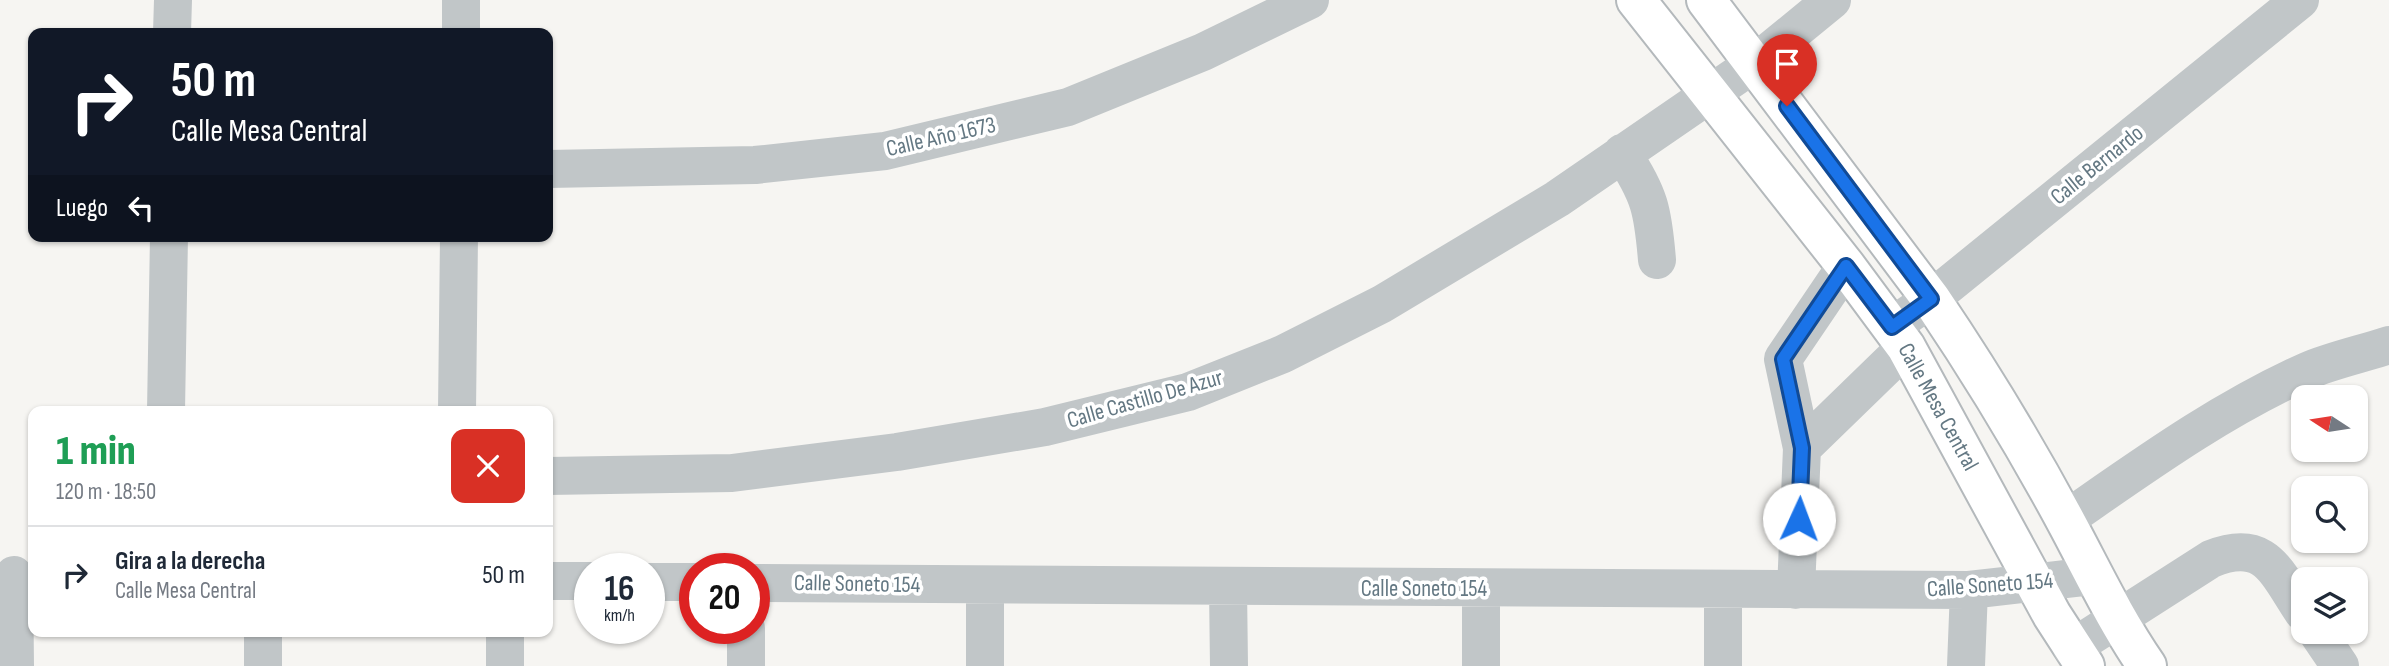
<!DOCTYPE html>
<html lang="es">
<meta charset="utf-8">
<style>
body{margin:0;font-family:"Sofia Sans Condensed",sans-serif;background:#f2f2f3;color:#1f2937;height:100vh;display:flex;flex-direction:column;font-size:26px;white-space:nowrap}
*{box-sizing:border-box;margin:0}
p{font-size:23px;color:#747a83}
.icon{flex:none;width:38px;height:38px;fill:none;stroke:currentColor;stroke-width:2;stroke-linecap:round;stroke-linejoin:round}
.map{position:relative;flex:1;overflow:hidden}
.panel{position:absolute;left:28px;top:406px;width:525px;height:231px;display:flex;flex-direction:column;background:#fff;border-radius:14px;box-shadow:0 2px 5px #0004}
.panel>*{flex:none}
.guide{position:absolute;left:28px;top:28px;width:525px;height:214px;border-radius:14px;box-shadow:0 2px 5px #0004;background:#111827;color:#fff;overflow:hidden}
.needle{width:46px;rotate:282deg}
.buttons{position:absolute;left:2291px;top:385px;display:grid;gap:14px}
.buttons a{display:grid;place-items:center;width:77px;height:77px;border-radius:14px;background:#fff;box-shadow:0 2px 5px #0004;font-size:35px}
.speed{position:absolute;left:574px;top:553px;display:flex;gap:14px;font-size:35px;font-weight:700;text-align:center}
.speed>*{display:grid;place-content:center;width:91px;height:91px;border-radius:50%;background:#fff;box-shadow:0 2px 5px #0004;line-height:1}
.speed small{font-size:18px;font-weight:400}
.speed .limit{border:10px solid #d22;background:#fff;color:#111}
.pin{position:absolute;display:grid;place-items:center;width:60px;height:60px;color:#fff;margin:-72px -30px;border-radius:50% 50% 50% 0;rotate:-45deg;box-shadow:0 0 7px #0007}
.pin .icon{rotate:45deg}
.me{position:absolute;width:77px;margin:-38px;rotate:2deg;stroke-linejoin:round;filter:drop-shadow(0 0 5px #0008)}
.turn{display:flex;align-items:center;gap:24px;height:147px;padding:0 28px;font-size:32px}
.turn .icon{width:91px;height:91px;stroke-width:2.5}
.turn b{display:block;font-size:49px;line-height:60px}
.then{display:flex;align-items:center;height:66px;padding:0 28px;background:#0003;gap:14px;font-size:26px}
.round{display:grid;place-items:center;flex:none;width:74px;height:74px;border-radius:14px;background:#f2f2f3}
.headline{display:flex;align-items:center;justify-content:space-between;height:119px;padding:0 28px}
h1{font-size:42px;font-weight:800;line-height:52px;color:#1e9e55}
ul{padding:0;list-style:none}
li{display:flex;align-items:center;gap:21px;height:98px;padding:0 28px;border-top:2px solid #e0e1e3}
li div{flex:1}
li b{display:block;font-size:26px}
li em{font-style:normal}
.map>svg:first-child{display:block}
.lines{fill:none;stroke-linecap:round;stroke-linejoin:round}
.major-casing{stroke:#b4b9bc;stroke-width:42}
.minor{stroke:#c1c6c8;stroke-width:38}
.major{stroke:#fff;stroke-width:38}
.route-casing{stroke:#114b97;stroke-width:18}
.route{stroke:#1a73e8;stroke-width:12}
.labels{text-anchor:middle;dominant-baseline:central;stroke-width:7;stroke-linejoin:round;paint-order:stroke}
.street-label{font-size:23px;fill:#647883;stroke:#fff}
</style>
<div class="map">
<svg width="2389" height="666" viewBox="0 0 2389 666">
<rect width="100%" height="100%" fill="#f6f5f2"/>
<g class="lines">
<g class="major-casing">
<path id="major" d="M 1636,0 L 1846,266 L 1906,347 L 2052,615 L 2085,666
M 1706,0 L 1931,299 C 1979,370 2023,442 2064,518 C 2091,568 2114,618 2147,666"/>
</g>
<path class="minor" d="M 172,33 L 173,0
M 461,33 L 461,0
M 1622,153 C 1650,195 1653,211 1657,260
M 548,169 L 755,165 L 885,151 L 1068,107 L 1203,52 L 1310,0
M 1892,326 L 1931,299 L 2300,0
M 166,411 L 169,236
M 457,411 L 459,236
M 1802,448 L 1783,359 L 1846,266
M 548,476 L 732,473 L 897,452 L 1045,427 L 1188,392 L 1283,354 L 1382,304 L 1557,199 L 1755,63 L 1832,0
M 2065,520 C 2143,466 2220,410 2307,371 C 2333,360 2362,354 2389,345
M 14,575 L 15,666
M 548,581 L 590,581
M 649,582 L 695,582
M 754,583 L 1969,590 L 2092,576
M 985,585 L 985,666
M 1228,587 L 1229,666
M 1796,590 L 1802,448 L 1906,347
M 263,632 L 263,666
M 2317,632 L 2340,666
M 2072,648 L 2211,559 C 2266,537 2276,572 2303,612
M 505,666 L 505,632
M 746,666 L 746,628
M 1481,666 L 1481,589
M 1723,666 L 1723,591
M 1966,666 L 1969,590"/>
<use href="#major" class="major"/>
</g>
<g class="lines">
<g class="route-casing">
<path id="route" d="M 1787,106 L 1931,299 L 1892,327 L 1846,266 L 1783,359 L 1802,448 L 1799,519"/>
</g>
<use href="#route" class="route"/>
</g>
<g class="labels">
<g class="street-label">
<text transform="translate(941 137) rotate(-13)">Calle Año 1673</text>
<text transform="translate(2097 165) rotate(-39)">Calle Bernardo</text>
<text transform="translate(1145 399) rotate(-16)">Calle Castillo De Azur</text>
<text transform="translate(1938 407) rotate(61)">Calle Mesa Central</text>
<text transform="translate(857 584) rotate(1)">Calle Soneto 154</text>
<text transform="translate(1990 585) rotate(-4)">Calle Soneto 154</text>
<text x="1424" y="589">Calle Soneto 154</text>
</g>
</g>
</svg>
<div class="buttons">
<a><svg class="needle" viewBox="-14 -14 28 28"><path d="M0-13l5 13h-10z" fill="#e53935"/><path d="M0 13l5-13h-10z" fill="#747a83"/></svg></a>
<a><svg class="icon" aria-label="search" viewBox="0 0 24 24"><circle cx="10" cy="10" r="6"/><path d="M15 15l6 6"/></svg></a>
<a><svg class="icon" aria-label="layers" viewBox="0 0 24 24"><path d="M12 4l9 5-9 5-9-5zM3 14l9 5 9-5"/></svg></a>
</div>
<div class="speed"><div>16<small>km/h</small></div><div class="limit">20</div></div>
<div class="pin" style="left:1787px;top:106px;background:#d93025"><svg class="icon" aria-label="arrive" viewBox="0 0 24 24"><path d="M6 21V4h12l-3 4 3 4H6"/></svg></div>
<svg class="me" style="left:1799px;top:519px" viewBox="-20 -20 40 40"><circle r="19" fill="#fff"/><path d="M0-13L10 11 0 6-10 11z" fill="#1a73e8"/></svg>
<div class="guide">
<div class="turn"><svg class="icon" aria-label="right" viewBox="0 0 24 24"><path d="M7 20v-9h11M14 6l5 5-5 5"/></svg><div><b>50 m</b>Calle Mesa Central</div></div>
<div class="then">Luego<svg class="icon" aria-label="left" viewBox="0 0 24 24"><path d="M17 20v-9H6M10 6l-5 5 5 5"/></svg></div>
</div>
<section class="panel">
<div class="headline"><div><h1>1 min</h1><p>120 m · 18:50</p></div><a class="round" style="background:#d93025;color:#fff"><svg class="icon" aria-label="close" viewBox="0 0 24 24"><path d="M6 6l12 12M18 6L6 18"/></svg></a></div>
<ul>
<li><svg class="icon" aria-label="right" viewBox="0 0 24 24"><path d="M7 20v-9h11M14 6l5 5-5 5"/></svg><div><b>Gira a la derecha</b><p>Calle Mesa Central</p></div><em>50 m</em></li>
</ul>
</section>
</div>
